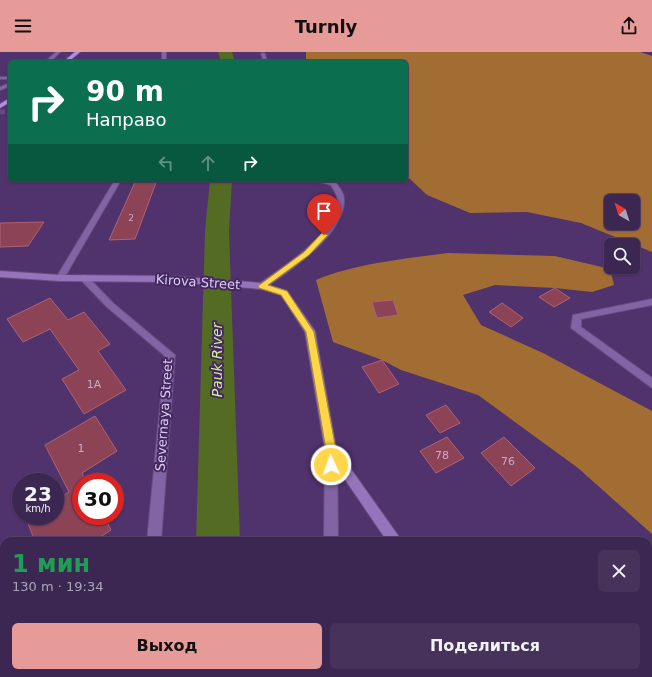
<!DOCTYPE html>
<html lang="ru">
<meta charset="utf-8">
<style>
body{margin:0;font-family:"DejaVu Sans",sans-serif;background:#47325c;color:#f1f3f6;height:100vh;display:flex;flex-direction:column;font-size:15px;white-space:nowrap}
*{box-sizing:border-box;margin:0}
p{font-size:13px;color:#aca5b8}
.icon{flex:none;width:22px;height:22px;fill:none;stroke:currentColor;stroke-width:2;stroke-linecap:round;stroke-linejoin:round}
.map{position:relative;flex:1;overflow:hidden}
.drawer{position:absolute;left:0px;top:485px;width:652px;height:140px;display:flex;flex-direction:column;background:#3c2652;border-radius:12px 12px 0 0;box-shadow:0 1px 3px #0004,0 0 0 1px #554369}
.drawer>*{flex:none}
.banner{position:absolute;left:8px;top:8px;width:400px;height:122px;border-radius:6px;box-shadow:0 1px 3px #0004,0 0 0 1px #554369;background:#0b6e4f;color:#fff;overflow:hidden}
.needle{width:26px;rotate:321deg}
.tools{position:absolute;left:604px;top:142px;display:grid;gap:8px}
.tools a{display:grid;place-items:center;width:36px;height:36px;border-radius:6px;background:#3c2652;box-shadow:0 1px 3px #0004,0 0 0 1px #554369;font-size:20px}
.speed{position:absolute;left:12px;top:421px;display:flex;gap:8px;font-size:20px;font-weight:700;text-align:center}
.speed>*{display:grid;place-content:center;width:52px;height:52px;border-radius:50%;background:#3c2652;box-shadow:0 1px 3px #0004,0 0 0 1px #554369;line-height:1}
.speed small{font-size:10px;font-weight:400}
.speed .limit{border:6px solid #d22;background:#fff;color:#111}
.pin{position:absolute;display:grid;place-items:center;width:34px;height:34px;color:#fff;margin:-41px -17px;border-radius:50% 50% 50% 0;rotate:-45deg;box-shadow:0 0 4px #0007}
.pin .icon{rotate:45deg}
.me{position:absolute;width:44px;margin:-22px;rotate:357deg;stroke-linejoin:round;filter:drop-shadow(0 0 3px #0008)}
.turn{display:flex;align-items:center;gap:14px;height:84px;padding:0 12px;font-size:18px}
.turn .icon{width:52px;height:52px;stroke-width:2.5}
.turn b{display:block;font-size:28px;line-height:34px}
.lanes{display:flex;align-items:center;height:38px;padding:0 12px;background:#0003;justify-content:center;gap:20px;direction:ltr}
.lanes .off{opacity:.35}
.round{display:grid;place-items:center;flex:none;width:42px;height:42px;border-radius:6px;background:#47325c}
.headline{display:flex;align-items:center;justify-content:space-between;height:68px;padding:0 12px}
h1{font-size:24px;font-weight:600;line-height:30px;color:#1e9e55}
.cta{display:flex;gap:8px;margin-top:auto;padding:8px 12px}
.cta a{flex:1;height:46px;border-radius:6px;background:#e69b98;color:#111;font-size:16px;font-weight:600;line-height:46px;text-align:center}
.cta a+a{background:#47325c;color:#f1f3f6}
header{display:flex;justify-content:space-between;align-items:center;height:52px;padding:0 12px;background:#e69b98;color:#111;font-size:18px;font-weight:600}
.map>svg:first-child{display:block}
.forest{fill:#a26d33;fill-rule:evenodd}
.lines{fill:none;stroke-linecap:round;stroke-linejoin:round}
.stream{fill:#7d8861;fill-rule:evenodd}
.river{fill:#546b24;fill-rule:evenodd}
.building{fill:#8c4356;stroke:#af6275}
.minor-tunnel{stroke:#654981;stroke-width:5;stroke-dasharray:5 2.5;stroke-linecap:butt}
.minor-casing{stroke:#684e80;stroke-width:2}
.secondary-casing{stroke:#684e80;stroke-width:2}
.trunk-casing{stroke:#684e80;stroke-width:2}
.minor{fill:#8264a4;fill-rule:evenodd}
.secondary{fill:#9674bb;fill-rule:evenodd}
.trunk{fill:#b68fe1;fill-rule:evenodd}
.route{fill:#ffd54a;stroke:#a68a30}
.labels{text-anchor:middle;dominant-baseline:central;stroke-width:4;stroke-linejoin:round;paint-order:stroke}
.far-number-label{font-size:9px;fill:#c9aaca}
.number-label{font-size:11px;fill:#c9aaca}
.street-label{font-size:13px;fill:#ddcdf0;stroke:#452862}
.water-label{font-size:14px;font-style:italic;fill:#cdf18f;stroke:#452862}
</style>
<header><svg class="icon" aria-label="menu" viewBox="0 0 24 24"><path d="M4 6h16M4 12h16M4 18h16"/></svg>Turnly<svg class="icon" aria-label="share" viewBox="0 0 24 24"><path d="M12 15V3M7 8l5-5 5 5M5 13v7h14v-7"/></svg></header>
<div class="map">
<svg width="652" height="625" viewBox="0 0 652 625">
<rect width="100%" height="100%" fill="#50326d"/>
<path class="forest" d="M 306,0 L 640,0 L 652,4 L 652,200 L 581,171 L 527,160 L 470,161 L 427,143 L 410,127 L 406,125 L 406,10 L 304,10 L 306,8 ZM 611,149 L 633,149 L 633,171 L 611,171 Z
M 448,201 L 555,204 L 610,217 L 614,233 L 592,240 L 555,236 L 495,233 L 463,243 L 481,273 L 543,301 L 652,359 L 652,482 L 578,416 L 478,343 L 401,318 L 382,308 L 333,290 L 316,228 C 357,211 404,207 448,201 Z"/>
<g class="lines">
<path class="stream" d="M 184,621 L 199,621 L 201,622 L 202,625 L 187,625 L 185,624 Z"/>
<path class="river" d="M 218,0 L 232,0 L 235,10 L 221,10 Z
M 210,128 L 232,128 L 229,179 L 240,489 L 196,489 L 205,179 Z
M 193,621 L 245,621 L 245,625 L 193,625 Z"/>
</g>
<path class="building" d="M 136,128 L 157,128 L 135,187 L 109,188 Z
M 44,170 L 28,194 L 0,195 L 0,171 Z
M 555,236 L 570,246 L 554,255 L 539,245 Z
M 50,246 L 68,268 L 84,260 L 110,292 L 98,299 L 126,338 L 84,362 L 62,327 L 79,318 L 50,277 L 23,290 L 7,267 Z
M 393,248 L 398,263 L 377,266 L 372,250 Z
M 502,251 L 523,266 L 511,275 L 489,260 Z
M 382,308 L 399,332 L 379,341 L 362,315 Z
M 446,353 L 460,371 L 440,381 L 426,363 Z
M 95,364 L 117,399 L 82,421 L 86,430 L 81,430 L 81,464 L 104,464 L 111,478 L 94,489 L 35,489 L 25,464 L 55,464 L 55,448 L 69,440 L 45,393 Z
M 447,385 L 464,406 L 436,421 L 420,399 Z
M 504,385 L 535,416 L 511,434 L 481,401 Z"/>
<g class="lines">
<path class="minor-tunnel" d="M 0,60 L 10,59"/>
<g class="minor-casing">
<path id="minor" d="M 56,0 L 60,0 L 50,10 L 45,10 Z
M 162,0 L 166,0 L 166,10 L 162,10 Z
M 263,1 L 265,2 L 267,9 L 255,10 L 263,7 L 261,2 Z
M 0,25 L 10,25 L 10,27 L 0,27 Z
M 10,31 L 10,34 L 0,38 L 0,35 Z
M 115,128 L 121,128 L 63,228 L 57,228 L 56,226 Z
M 313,128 L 325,128 L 336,131 C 339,135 344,141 344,147 C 346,182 290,218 265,236 L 259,236 L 258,234 L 259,232 C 281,216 345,177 337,145 C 336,141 333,137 331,133 Z
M 84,223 L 87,224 L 113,251 L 175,303 L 161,489 L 147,489 L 165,304 L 107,255 L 81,228 L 80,226 Z
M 652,247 L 652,253 L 581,267 L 581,275 L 652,326 L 652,336 L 571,276 L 573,263 Z
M 331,393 L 335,394 L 337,398 L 338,489 L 324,489 L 325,398 L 327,394 Z
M 135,621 L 151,621 L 150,625 L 134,625 Z
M 323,621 L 339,621 L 339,625 L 323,625 Z"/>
</g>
<g class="secondary-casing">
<path id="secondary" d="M 0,219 L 60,223 L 171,224 L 262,231 L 287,239 L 315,279 L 336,396 L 402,489 L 387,489 L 325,398 L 305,280 L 281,243 L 261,237 L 171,230 L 60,229 L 0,225 Z
M 489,621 L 506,621 L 508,625 L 491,625 Z"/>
</g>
<g class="trunk-casing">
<path id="trunk" d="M 75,0 L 80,0 L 68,10 L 63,10 Z
M 10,46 L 10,50 L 0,56 L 0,52 Z"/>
</g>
<use href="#minor" class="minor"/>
<use href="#secondary" class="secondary"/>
<use href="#trunk" class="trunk"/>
</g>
<path class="route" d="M 322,181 L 328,183 L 309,203 L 268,233 L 287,239 L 314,280 L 336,398 L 336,413 L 335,417 L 331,418 L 327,417 L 326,413 L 326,398 L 306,280 L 281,243 L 259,236 L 258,234 L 304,200 Z"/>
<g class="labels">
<g class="far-number-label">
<text x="131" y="166">2</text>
</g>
<g class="number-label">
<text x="94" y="332">1А</text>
<text x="81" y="396">1</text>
<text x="442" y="403">78</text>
<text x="508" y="409">76</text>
</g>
<g class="street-label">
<text transform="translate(198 230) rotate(4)">Kirova Street</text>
<text transform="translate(164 363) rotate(-86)">Severnaya Street</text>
</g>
<g class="water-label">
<text transform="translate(217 308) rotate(-90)">Pauk River</text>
</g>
</g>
</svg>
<div class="tools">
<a><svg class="needle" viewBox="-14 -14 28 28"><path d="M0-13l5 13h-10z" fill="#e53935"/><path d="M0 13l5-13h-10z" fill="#aca5b8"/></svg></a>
<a><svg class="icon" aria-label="search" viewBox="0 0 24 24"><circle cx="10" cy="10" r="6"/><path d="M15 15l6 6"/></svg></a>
</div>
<div class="speed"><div>23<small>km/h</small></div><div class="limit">30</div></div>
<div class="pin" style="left:324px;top:183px;background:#d93025"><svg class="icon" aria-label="arrive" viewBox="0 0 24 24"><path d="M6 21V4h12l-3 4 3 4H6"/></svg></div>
<svg class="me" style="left:331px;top:413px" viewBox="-20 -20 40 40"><circle r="17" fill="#ffd54a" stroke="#fff" stroke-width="3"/><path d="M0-11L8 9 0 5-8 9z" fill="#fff"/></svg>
<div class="banner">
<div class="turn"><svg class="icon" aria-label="right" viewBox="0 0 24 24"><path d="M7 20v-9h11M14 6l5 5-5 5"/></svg><div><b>90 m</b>Направо</div></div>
<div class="lanes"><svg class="icon off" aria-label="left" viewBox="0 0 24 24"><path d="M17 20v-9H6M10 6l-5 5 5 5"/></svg><svg class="icon off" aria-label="ahead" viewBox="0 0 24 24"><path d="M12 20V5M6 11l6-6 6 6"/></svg><svg class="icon" aria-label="right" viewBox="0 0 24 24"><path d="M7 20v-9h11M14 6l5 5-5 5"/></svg></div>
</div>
<section class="drawer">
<div class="headline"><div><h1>1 мин</h1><p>130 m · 19:34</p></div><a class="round"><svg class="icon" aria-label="close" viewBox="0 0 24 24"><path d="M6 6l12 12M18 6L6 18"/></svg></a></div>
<div class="cta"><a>Выход</a><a>Поделиться</a></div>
</section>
</div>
